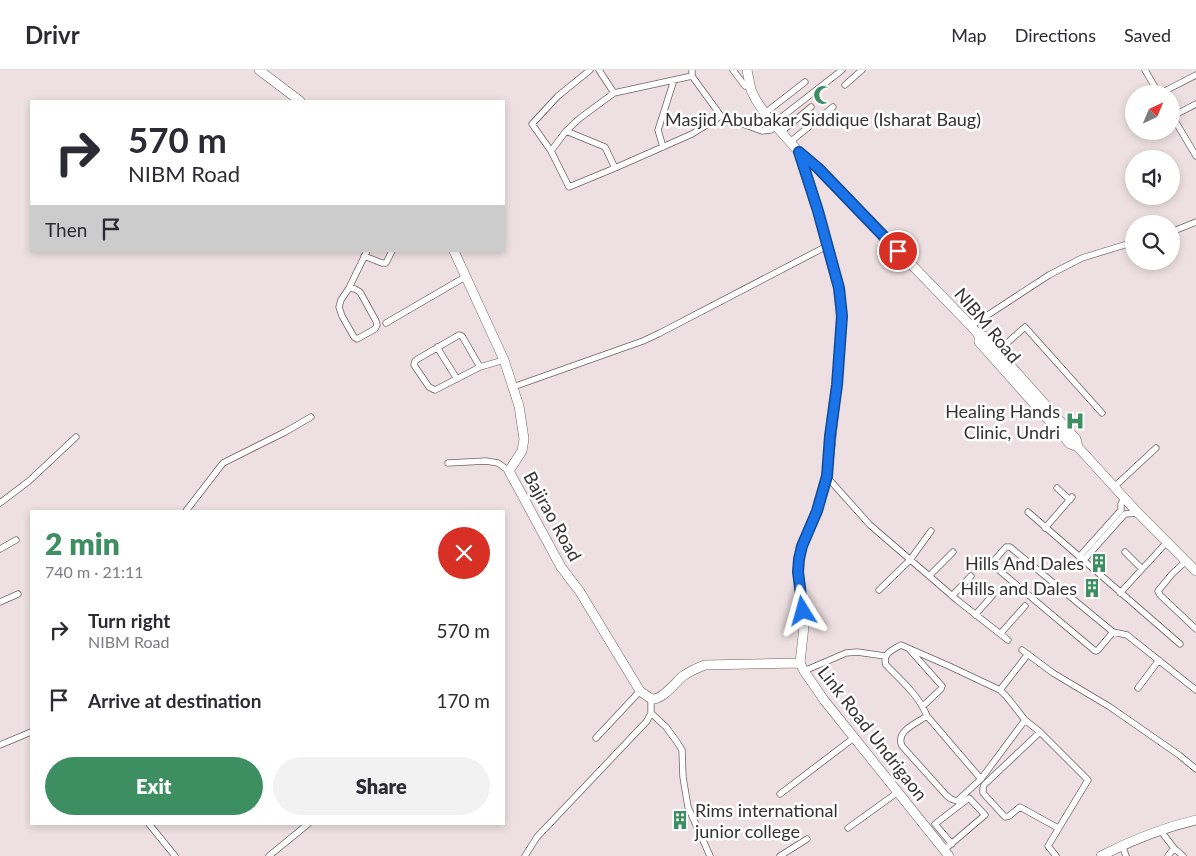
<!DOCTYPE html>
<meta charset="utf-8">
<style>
body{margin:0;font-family:Lato,sans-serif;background:#f2f2f3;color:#2b2b33;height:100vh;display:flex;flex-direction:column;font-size:19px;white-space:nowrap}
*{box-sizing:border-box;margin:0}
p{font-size:16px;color:#7c7c81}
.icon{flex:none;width:28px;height:28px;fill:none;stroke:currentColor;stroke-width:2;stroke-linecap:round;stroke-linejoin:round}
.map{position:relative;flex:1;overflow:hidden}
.drawer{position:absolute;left:30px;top:440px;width:475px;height:315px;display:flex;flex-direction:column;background:#fff;border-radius:0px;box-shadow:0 2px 8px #0003}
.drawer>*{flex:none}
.banner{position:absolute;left:30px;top:30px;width:475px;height:152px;border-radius:0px;box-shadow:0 2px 8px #0003;background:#fff;color:#2b2b33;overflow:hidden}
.needle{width:32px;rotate:44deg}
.controls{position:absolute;left:1125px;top:15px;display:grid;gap:10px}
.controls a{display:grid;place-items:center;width:55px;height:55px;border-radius:50%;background:#fff;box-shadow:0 2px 8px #0003;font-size:25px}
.pin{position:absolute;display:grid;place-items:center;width:42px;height:42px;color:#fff;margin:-21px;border:2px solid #fff;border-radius:50%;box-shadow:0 1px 5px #0007}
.me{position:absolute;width:55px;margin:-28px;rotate:352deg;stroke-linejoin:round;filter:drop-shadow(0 0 4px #0008)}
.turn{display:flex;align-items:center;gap:18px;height:105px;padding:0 15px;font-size:22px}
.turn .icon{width:65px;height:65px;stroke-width:2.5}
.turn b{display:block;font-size:35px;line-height:42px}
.then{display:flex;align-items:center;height:48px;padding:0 15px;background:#0003;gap:10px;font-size:19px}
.round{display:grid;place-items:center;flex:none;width:52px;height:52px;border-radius:26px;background:#f2f2f3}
.headline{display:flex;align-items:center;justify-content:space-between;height:85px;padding:0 15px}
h1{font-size:30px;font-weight:800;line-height:38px;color:#3d8f61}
.action{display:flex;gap:10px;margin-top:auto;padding:10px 15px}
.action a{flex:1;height:58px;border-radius:30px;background:#3d8f61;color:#fff;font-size:20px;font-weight:800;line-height:58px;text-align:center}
.action a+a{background:#f2f2f3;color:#2b2b33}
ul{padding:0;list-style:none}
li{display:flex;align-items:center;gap:15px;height:70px;padding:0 15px}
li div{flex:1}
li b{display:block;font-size:19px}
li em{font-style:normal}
header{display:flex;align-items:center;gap:30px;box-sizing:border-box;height:70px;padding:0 25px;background:#fff;border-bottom:1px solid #e1e1e2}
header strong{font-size:24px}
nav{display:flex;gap:28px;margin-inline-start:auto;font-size:18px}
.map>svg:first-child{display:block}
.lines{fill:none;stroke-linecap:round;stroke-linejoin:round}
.street-casing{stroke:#6e6264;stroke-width:7}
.secondary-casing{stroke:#6e6264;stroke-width:10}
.street{stroke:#fff;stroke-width:5.5}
.secondary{stroke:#fff;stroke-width:9}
.route-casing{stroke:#114b97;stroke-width:12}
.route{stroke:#1a73e8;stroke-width:9}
.labels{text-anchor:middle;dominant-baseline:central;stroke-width:5;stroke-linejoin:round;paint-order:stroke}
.poi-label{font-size:18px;fill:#363132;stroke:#fff;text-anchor:end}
.street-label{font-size:18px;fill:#363132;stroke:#fff}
</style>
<header>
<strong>Drivr</strong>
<nav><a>Map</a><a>Directions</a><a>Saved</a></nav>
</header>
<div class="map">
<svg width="1196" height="786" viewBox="0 0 1196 786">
<rect width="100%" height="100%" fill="#eee0e2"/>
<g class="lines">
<g class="street-casing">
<path id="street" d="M 590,0 L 558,26 L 532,54 L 551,81 L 569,117 L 615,98 L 692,64 L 721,46 L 762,61 L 771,60 L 776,56
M 599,0 L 614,23
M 692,0 L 692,6 L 721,46
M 733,0 L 745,16
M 1145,0 L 1159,24
M 845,15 L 862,0
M 1159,24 L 1196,5
M 765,43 L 805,12
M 1171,44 L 1196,86
M 1173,46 L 1196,34
M 774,53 L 842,0
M 566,61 L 605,77 L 615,98
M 781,62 L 811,37
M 790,72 L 833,37
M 663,77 L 658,60 L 674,10
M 551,81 L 566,61 L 580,48 L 614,23 L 692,6
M 1171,162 L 1196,152
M 364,186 L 382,193 L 386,193 L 392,181
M 349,218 L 355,219 L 360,222 L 376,251 L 377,255 L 375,259 L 357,269 L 354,267 L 342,246 L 339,237 L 341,230 L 349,218 L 367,181
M 386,253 L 465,207
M 971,256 L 1049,205 L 1082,188 L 1134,172
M 437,277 L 457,309
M 998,281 L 1025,257 L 1102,343
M 480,297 L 435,320 L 429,317 L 414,295 L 415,291 L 416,290 L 459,265 L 462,266 L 480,297 L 504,290
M 513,317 L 643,271 L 660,263 L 827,176
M 448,393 L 486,391 L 498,393 L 509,401
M 827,407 L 870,455 L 957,530 L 1008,570
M 1114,417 L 1156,378
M 1057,418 L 1070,430
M 0,433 L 29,411 L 76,367
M 186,441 L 223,393 L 285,362 L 311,347
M 1028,442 L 1180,574
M 1045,458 L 1072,427
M 0,479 L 16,470
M 1125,482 L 1142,499
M 1079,487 L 1121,440 L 1121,434 L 1124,428
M 1083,491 L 1125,444 L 1138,443
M 1186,491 L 1172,504 L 1158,521 L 1160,525 L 1196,559
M 929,506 L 953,482
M 879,520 L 910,490 L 931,461
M 1120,523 L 1167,472
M 952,526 L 971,506
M 0,532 L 18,524
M 975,545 L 992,526
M 1113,562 L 1098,580 L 1096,581 L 1094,580 L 994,496 L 992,493 L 1006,477 L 1010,477 L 1113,562 L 1127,565 L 1196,620
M 1000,564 L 1025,536
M 909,579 L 942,616 L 941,619 L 923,636
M 1022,580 L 1053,603 L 1110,637 L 1179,685 L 1196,699
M 804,601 L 846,583 L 857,582 L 885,586
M 1138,618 L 1159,590
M 1000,620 L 1028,584
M 651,643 L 666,657 L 677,672 L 682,680 L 683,707 L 688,737 L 710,786
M 927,646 C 919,626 902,611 886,595 C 882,584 892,580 901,575 L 949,596 L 1000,620 L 1007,627 L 1025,650 L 1040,662 L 1088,710 L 1048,776 L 1056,786
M 1040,662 L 984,715 L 983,718 L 983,723 L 1005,747 L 1009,746 L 1020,737 L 1058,758
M 596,668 L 640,621
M 0,675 L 31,662
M 981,709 L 927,646 C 917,653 895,661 902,676 L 946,725 L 951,729 L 957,731 L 981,709 L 1025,650
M 780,724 L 855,667
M 149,754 L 175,786
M 848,758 L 898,722
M 1160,760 L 1174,778 L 1183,786
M 1122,775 L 1126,786
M 944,780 L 985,745 L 969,728 L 935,754 L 952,774
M 269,786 L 308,754
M 525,786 L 537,767 L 647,651 L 651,643 L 651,628
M 780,786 L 807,769
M 1168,786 L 1174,778"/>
</g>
<g class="secondary-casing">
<path id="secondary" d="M 259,0 L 300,31
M 747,0 L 751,20 L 756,30 L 766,45 L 799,82 L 818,98 L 971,256 L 979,265 L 979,272 L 1070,374 L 1078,377 L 1138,443 L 1196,501
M 799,82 L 818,141 L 839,218 L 842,246 L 837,315 L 827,407 L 817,441 L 802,476 L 799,489 L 798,502 L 804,556 L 800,593 L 804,601 L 824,630 L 949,786
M 454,181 L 504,290 L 519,336 L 524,369 L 522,381 L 509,401 L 561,497 L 580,522 L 640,621 C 645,624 649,629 654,629 C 664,628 676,612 683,606 C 690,601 697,598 705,595 L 800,593
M 979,265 L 984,266 L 1076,369 L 1078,377
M 1101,786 C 1132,770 1162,758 1196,750"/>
</g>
<use href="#street" class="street"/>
<use href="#secondary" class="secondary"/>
</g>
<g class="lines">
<g class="route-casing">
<path id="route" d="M 803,541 L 798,502 L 799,489 L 802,476 L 817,441 L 827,406 L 830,366 L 837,315 L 842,246 L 839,218 L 818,141 L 799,82 L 818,98 L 898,181"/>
</g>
<use href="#route" class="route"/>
</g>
<defs>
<g id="mosque-bare" transform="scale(1.5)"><path d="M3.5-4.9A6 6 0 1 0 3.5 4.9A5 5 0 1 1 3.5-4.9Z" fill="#3d8f61" stroke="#fff" stroke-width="2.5" paint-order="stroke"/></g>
<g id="hospital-bare" transform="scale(1.5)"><path d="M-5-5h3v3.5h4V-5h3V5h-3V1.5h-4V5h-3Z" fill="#3d8f61" stroke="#fff" stroke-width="2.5" paint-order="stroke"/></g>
<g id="building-bare" transform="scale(1.5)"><path d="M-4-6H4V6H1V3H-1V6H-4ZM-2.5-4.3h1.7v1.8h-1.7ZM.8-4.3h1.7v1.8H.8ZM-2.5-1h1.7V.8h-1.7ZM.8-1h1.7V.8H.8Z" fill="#3d8f61" stroke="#fff" stroke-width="2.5" paint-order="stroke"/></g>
</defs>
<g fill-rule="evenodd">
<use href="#mosque-bare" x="823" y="25"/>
<use href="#hospital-bare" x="1075" y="351"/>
<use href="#building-bare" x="1099" y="493"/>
<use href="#building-bare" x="1092" y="518"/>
<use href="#building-bare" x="680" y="750"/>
</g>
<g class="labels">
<g class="poi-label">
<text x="823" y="49" text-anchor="middle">Masjid Abubakar Siddique (Isharat Baug)</text>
<text x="1060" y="341">Healing Hands<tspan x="1060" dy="21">Clinic, Undri</tspan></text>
<text x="1084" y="493">Hills And Dales</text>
<text x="1077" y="518">Hills and Dales</text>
<text x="695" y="740" text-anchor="start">Rims international<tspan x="695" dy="21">junior college</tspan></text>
</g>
<g class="street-label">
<text transform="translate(988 255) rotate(50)">NIBM Road</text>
<text transform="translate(553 446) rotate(61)">Bajirao Road</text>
<text transform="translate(873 663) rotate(52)">Link Road Undrigaon</text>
</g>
</g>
</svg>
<div class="controls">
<a><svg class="needle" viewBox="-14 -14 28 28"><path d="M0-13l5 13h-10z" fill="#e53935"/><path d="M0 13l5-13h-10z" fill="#7c7c81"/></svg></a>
<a><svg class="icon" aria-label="sound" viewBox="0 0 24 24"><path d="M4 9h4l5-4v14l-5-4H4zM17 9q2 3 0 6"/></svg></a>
<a><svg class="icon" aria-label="search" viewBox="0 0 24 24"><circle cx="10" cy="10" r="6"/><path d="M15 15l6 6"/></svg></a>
</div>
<div class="pin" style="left:898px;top:181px;background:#d93025"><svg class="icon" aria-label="arrive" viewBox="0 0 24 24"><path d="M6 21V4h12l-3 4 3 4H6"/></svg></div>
<svg class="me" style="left:803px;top:541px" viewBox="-20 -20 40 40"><path d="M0-17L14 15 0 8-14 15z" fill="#1a73e8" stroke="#fff" stroke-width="4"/></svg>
<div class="banner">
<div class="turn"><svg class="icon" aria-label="right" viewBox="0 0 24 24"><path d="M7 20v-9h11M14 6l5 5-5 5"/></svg><div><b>570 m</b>NIBM Road</div></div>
<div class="then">Then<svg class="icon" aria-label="arrive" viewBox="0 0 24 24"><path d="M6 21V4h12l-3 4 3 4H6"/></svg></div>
</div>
<section class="drawer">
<div class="headline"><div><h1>2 min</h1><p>740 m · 21:11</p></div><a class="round" style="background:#d93025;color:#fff"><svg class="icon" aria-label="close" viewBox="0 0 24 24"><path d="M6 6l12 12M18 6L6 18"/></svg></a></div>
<ul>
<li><svg class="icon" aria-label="right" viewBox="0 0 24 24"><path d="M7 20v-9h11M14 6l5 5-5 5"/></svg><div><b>Turn right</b><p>NIBM Road</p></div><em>570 m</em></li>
<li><svg class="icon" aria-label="arrive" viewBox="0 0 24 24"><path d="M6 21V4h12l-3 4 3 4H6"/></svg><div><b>Arrive at destination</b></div><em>170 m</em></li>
</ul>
<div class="action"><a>Exit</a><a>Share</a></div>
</section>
</div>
